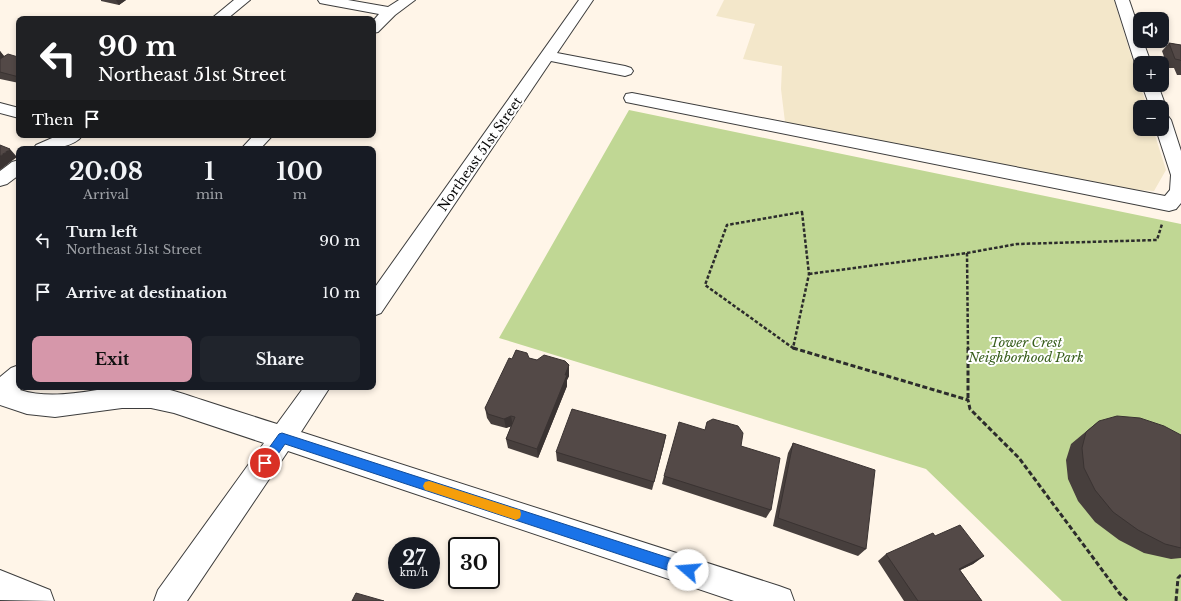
<!DOCTYPE html>
<meta charset="utf-8">
<style>
body{margin:0;font-family:"Libre Baskerville",serif;background:#20242c;color:#f1f3f6;height:100vh;display:flex;flex-direction:column;font-size:15px;white-space:nowrap}
*{box-sizing:border-box;margin:0}
p{font-size:13px;color:#9ea1a6}
.icon{flex:none;width:22px;height:22px;fill:none;stroke:currentColor;stroke-width:2;stroke-linecap:round;stroke-linejoin:round}
.map{position:relative;flex:1;overflow:hidden}
.side{position:absolute;left:16px;top:146px;width:360px;height:244px;display:flex;flex-direction:column;background:#171b24;border-radius:8px;box-shadow:0 2px 6px #0003}
.side>*{flex:none}
.banner{position:absolute;left:16px;top:16px;width:360px;height:122px;border-radius:8px;box-shadow:0 2px 6px #0003;background:#202124;color:#fff;overflow:hidden}
.buttons{position:absolute;left:1133px;top:12px;display:grid;gap:8px}
.buttons a{display:grid;place-items:center;width:36px;height:36px;border-radius:8px;background:#171b24;box-shadow:0 2px 6px #0003;font-size:20px}
.speed{position:absolute;left:388px;top:537px;display:flex;gap:8px;font-size:20px;font-weight:700;text-align:center}
.speed>*{display:grid;place-content:center;width:52px;height:52px;border-radius:50%;background:#171b24;box-shadow:0 2px 6px #0003;line-height:1}
.speed small{font-size:10px;font-weight:400}
.speed .limit{border:2px solid #111;border-radius:6px;background:#fff;color:#111}
.pin{position:absolute;display:grid;place-items:center;width:34px;height:34px;color:#fff;margin:-17px;border:2px solid #fff;border-radius:50%;box-shadow:0 1px 4px #0007}
.me{position:absolute;width:44px;margin:-22px;rotate:288deg;stroke-linejoin:round;filter:drop-shadow(0 0 3px #0008)}
.turn{display:flex;align-items:center;gap:14px;height:84px;padding:0 16px;font-size:18px}
.turn .icon{width:52px;height:52px;stroke-width:2.5}
.turn b{display:block;font-size:28px;line-height:34px}
.then{display:flex;align-items:center;height:38px;padding:0 16px;background:#0003;gap:8px;font-size:15px}
.eta{display:flex;justify-content:space-evenly;align-items:center;height:68px;text-align:center}
.eta b{font-size:24px;font-weight:800;line-height:28px}
.primary-button{display:flex;gap:8px;margin-top:auto;padding:8px 16px}
.primary-button a{flex:1;height:46px;border-radius:8px;background:#d697aa;color:#111;font-size:16px;font-weight:800;line-height:46px;text-align:center}
.primary-button a+a{background:#20242c;color:#f1f3f6}
ul{padding:0;list-style:none}
li{display:flex;align-items:center;gap:12px;height:52px;padding:0 16px}
li div{flex:1}
li b{display:block;font-size:15px}
li em{font-style:normal}
.map>svg:first-child{display:block}
.farmland{fill:#f3e7ca}
.forest{fill:#c0d794}
.lines{fill:none;stroke-linecap:round;stroke-linejoin:round}
.minor-casing{stroke:#3d3d3d;stroke-width:2}
.path-far1{stroke:#2c2c2c;stroke-width:2.5;stroke-dasharray:3.5 2;stroke-linecap:butt}
.path{stroke:#2c2c2c;stroke-width:3;stroke-dasharray:5 2.5;stroke-linecap:butt}
.minor{fill:#fff;fill-rule:evenodd}
.wall{fill:#473f3d}
.shaded-wall{fill:#3a3332}
.building{fill:#534947;stroke:#3a3332}
.route{fill:#1a73e8;stroke:#114b97}
.slow{fill:#f59e0b}
.labels{text-anchor:middle;dominant-baseline:central;stroke-width:4;stroke-linejoin:round;paint-order:stroke}
.street-label{font-size:13px;fill:#0a0a0a;stroke:#fff}
.park-label{font-size:13px;font-style:italic;fill:#395f1d;stroke:#fff}
</style>
<div class="map">
<svg width="1181" height="601" viewBox="0 0 1181 601">
<rect width="100%" height="100%" fill="#fff5e8"/>
<path class="farmland" d="M 724,0 L 1114,0 L 1147,107 L 1140,107 L 1140,129 L 1153,129 L 1166,170 L 1154,191 L 1127,189 L 785,122 L 781,89 L 782,66 L 743,59 L 755,24 L 716,16 Z"/>
<path class="forest" d="M 629,110 L 1181,224 L 1181,601 L 1062,601 L 926,469 L 499,338 Z"/>
<g class="lines">
<g class="minor-casing">
<path id="minor" d="M 234,0 L 250,0 L 227,19 L 211,19 Z
M 318,0 L 348,0 L 388,7 L 399,0 L 415,0 L 395,15 L 378,32 L 373,33 L 373,21 L 379,14 L 325,4 L 320,3 Z
M 579,0 L 593,0 L 557,53 L 625,66 L 631,68 L 633,71 L 631,74 L 625,76 L 551,61 L 381,313 L 373,316 L 373,290 Z
M 1115,0 L 1129,0 L 1140,32 L 1140,41 L 1143,41 L 1151,63 L 1140,63 L 1140,67 L 1135,63 Z
M 1142,85 L 1158,85 L 1166,107 L 1164,111 L 1162,111 L 1162,107 L 1150,107 Z
M 632,93 L 1165,196 L 1170,190 L 1171,175 L 1156,129 L 1162,129 L 1162,115 L 1168,116 L 1171,120 L 1181,151 L 1181,203 L 1176,209 L 1169,211 L 626,102 L 624,98 L 626,94 Z
M 0,103 L 19,108 L 19,118 L 0,113 Z
M 59,135 L 83,135 C 73,149 48,149 33,149 L 36,145 Z
M 254,135 L 273,135 L 260,149 L 241,149 Z
M 19,160 L 19,175 L 7,184 L 0,186 L 0,171 L 12,162 Z
M 19,365 L 19,387 L 23,387 L 20,390 C 64,404 110,381 155,387 C 171,389 187,395 202,400 C 227,408 252,416 277,424 L 304,387 L 330,387 L 301,432 L 779,586 L 790,590 L 794,601 L 734,601 L 288,451 L 187,601 L 154,601 L 158,590 L 264,443 L 174,413 L 151,408 L 122,408 L 55,417 L 27,414 L 0,405 L 0,377 L 11,368 Z
M 0,570 L 50,590 L 54,601 L 0,600 Z"/>
</g>
<path class="path-far1" d="M 802,212 L 809,274 L 793,348 L 705,285 L 727,225 Z
M 967,253 L 1017,244 L 1157,240 L 1162,224
M 809,274 L 967,253 L 968,349
M 793,348 L 796,349"/>
<path class="path" d="M 793,348 L 968,400 L 970,409 L 1019,458 L 1120,594 L 1128,601
M 968,348 L 968,400
M 1176,601 L 1178,578 L 1181,575"/>
<use href="#minor" class="minor"/>
</g>
<path class="wall" d="M 101,0 L 126,0 L 119,5 L 101,1 Z
M 1169,43 L 1181,45 L 1181,75 L 1177,75 L 1174,68 L 1168,68 L 1162,51 Z
M 0,51 L 4,57 L 18,57 L 19,56 L 19,83 L 0,79 Z
M 529,358 L 537,360 L 569,365 L 569,376 L 567,380 L 567,386 L 538,458 L 508,448 L 506,439 L 511,426 L 506,428 L 491,424 L 487,418 L 485,408 L 512,359 Z
M 1099,421 L 1181,435 L 1181,558 L 1171,559 L 1144,553 L 1119,540 L 1095,522 L 1078,501 L 1068,479 L 1066,460 L 1071,444 L 1083,434 Z
M 666,435 L 652,490 L 557,461 L 556,452 Z
M 793,443 L 866,549 L 858,556 L 773,526 L 788,453 Z
M 741,446 L 771,510 L 766,518 L 662,484 L 664,476 Z
M 935,536 L 984,556 L 973,564 L 960,570 L 982,601 L 904,601 L 878,561 L 886,554 Z"/>
<path class="shaded-wall" d="M 116,0 L 126,0 L 119,5 Z
M 0,51 L 5,57 L 0,60 Z
M 10,149 L 17,157 L 0,170 L 0,156 Z
M 569,365 L 569,376 L 567,380 L 567,386 L 538,458 L 537,449 Z
M 511,416 L 513,426 L 506,428 L 504,419 Z
M 666,435 L 664,445 L 652,490 L 654,482 Z
M 984,556 L 973,564 L 948,576 L 959,569 Z"/>
<path class="building" d="M 1169,43 L 1181,45 L 1181,61 L 1180,60 L 1175,59 Z
M 8,54 L 18,57 L 19,56 L 19,77 L 0,72 L 0,59 Z
M 0,145 L 10,149 L 0,156 Z
M 516,350 L 527,353 L 529,358 L 537,360 L 544,355 L 565,361 L 569,365 L 565,375 L 567,375 L 537,449 L 506,439 L 515,417 L 511,416 L 504,419 L 488,414 L 485,408 L 509,358 L 512,359 Z
M 572,409 L 666,435 L 654,482 L 556,452 Z
M 1117,416 L 1140,418 L 1164,426 L 1181,435 L 1181,548 L 1165,544 L 1138,530 L 1113,512 L 1095,490 L 1084,468 L 1082,448 L 1086,432 L 1099,421 Z
M 713,419 L 738,426 L 743,433 L 741,446 L 780,458 L 771,510 L 664,476 L 679,422 L 705,430 L 707,422 Z
M 793,443 L 875,470 L 866,549 L 778,518 Z
M 960,525 L 984,556 L 959,569 L 982,601 L 918,601 L 886,554 L 933,533 L 935,536 Z
M 356,593 L 384,601 L 352,601 Z"/>
<path class="route" d="M 282,433 L 688,564 L 692,566 L 694,570 L 692,575 L 688,577 L 285,444 L 269,467 L 265,468 L 261,467 L 259,463 L 261,459 L 279,434 Z"/>
<path class="slow" d="M 429,481 L 516,509 L 520,510 L 521,514 L 520,518 L 516,520 L 429,491 L 425,490 L 423,486 L 425,482 Z"/>
<g class="labels">
<g class="street-label">
<text transform="translate(480 154) rotate(-55)">Northeast 51st Street</text>
</g>
<g class="park-label">
<text x="1026" y="342">Tower Crest<tspan x="1026" dy="15">Neighborhood Park</tspan></text>
</g>
</g>
</svg>
<div class="buttons">
<a><svg class="icon" aria-label="sound" viewBox="0 0 24 24"><path d="M4 9h4l5-4v14l-5-4H4zM17 9q2 3 0 6"/></svg></a>
<a>+</a>
<a>−</a>
</div>
<div class="speed"><div>27<small>km/h</small></div><div class="limit">30</div></div>
<div class="pin" style="left:265px;top:463px;background:#d93025"><svg class="icon" aria-label="arrive" viewBox="0 0 24 24"><path d="M6 21V4h12l-3 4 3 4H6"/></svg></div>
<svg class="me" style="left:688px;top:570px" viewBox="-20 -20 40 40"><circle r="19" fill="#fff"/><path d="M0-13L10 11 0 6-10 11z" fill="#1a73e8"/></svg>
<div class="banner">
<div class="turn"><svg class="icon" aria-label="left" viewBox="0 0 24 24"><path d="M17 20v-9H6M10 6l-5 5 5 5"/></svg><div><b>90 m</b>Northeast 51st Street</div></div>
<div class="then">Then<svg class="icon" aria-label="arrive" viewBox="0 0 24 24"><path d="M6 21V4h12l-3 4 3 4H6"/></svg></div>
</div>
<section class="side">
<div class="eta">
<div><b>20:08</b><p>Arrival</p></div>
<div><b>1</b><p>min</p></div>
<div><b>100</b><p>m</p></div>
</div>
<ul>
<li><svg class="icon" aria-label="left" viewBox="0 0 24 24"><path d="M17 20v-9H6M10 6l-5 5 5 5"/></svg><div><b>Turn left</b><p>Northeast 51st Street</p></div><em>90 m</em></li>
<li><svg class="icon" aria-label="arrive" viewBox="0 0 24 24"><path d="M6 21V4h12l-3 4 3 4H6"/></svg><div><b>Arrive at destination</b></div><em>10 m</em></li>
</ul>
<div class="primary-button"><a>Exit</a><a>Share</a></div>
</section>
</div>
